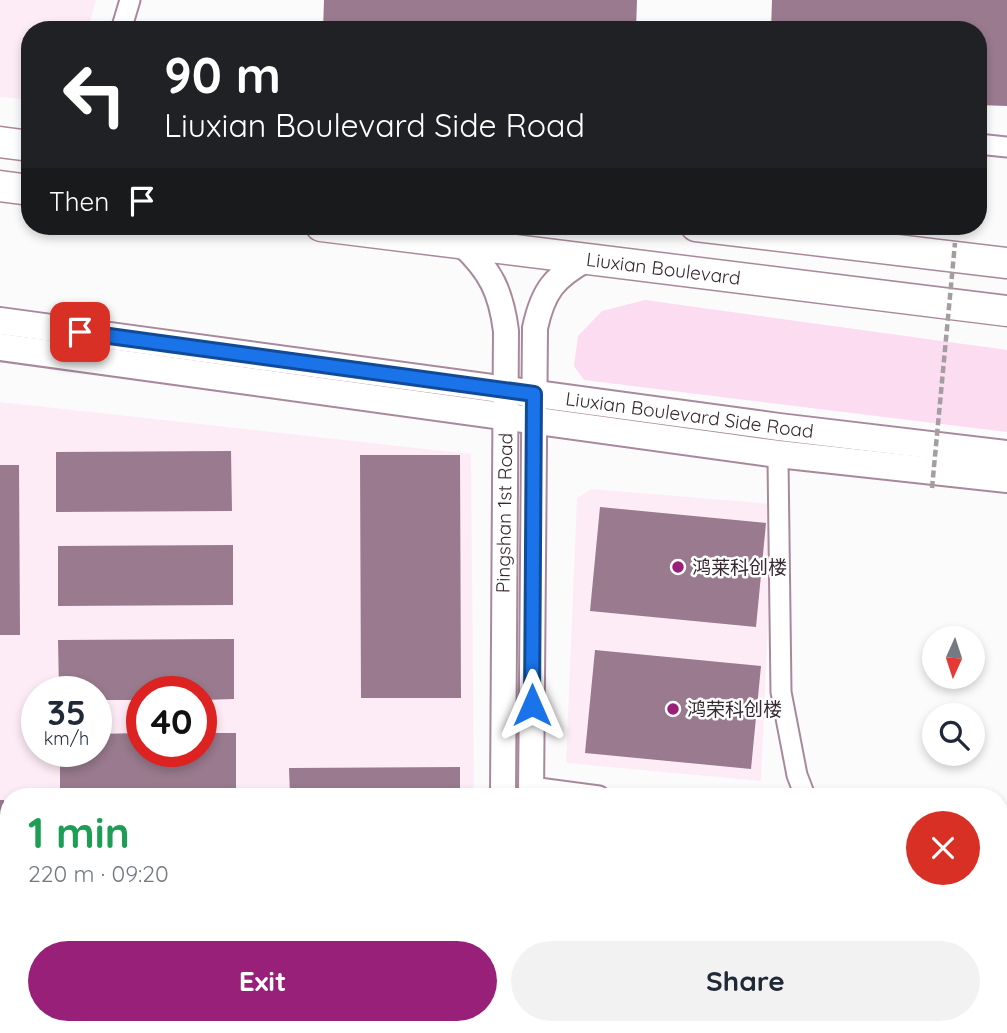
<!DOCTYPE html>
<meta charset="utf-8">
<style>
body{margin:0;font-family:Quicksand,"Noto Sans SC",sans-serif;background:#f2f2f3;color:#1f2937;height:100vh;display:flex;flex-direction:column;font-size:26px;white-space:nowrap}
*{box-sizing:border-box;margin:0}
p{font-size:23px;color:#747a83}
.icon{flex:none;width:38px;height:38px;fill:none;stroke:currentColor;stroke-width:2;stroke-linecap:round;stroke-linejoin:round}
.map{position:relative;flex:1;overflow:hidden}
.sheet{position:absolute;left:0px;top:788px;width:1008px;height:247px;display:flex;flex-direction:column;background:#fff;border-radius:28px 28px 0 0;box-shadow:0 4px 10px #0003}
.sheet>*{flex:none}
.hud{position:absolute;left:21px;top:21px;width:966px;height:214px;border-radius:28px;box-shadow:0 4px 10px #0003;background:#202124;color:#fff;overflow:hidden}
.needle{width:46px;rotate:183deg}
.tools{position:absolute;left:922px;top:626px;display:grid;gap:14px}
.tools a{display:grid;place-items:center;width:63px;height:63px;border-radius:50%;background:#fff;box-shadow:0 4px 10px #0003;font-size:35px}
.speed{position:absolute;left:21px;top:676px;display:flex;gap:14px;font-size:35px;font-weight:700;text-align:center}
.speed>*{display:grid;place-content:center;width:91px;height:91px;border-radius:50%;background:#fff;box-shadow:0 4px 10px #0003;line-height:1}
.speed small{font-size:18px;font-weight:400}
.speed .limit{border:10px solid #d22;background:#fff;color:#111}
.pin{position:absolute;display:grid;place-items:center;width:60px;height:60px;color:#fff;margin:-30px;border-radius:14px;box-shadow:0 4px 10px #0006}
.me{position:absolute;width:77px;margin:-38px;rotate:0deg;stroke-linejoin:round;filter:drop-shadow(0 0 5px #0008)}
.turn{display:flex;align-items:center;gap:24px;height:147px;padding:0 28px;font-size:32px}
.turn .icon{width:91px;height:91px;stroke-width:2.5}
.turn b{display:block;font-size:49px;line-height:60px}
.then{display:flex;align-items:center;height:66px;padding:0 28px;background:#0003;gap:14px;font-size:26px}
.round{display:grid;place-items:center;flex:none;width:74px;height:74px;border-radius:37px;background:#f2f2f3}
.overview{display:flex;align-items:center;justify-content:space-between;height:119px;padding:0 28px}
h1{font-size:42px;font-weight:700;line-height:52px;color:#1e9e55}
.cta{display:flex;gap:14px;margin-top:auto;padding:14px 28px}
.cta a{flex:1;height:80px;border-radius:42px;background:#982079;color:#fff;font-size:28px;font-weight:700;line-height:80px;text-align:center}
.cta a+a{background:#f2f2f3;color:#1f2937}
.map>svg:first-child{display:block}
.built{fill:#fdecf6;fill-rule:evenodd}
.green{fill:#fcdcf0}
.building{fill:#997a8e}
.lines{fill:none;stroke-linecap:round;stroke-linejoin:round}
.minor-casing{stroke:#a8899c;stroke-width:23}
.tertiary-casing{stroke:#a8899c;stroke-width:28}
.secondary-casing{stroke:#a8899c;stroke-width:30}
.primary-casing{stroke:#a8899c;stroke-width:33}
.minor{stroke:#fff;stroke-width:19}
.tertiary{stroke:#fff;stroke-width:24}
.secondary{stroke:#fff;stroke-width:26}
.primary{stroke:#fff;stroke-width:30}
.path-bridge{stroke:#a49ea1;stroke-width:4.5;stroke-dasharray:7 3.5;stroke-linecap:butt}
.route-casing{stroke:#114b97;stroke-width:18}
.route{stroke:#1a73e8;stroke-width:12}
.poi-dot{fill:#982079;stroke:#fff;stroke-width:2.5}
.labels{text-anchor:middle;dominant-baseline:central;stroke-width:5;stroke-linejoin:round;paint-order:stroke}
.street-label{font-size:19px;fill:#362931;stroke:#fff}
.poi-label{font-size:19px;fill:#362931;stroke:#fff;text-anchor:start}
</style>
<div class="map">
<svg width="1007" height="1033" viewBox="0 0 1007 1033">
<rect width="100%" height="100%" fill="#fbfbfb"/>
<path class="built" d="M 0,0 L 96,0 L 88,30 L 30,30 L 30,100 L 0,97 Z
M 0,402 L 471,454 L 474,796 L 9,796 L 9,1026 L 476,1026 L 476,1033 L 0,1033 ZM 37,691 L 96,691 L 96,751 L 37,751 ZM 142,691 L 201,691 L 201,751 L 142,751 Z
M 591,489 L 773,504 L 761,781 L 566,763 L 577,498 Z"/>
<path class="green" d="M 645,300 L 1007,350 L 1007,432 L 584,380 L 574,366 L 578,336 L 602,311 Z"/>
<path class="building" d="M 324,0 L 637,0 L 636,30 L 323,30 Z
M 772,0 L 1007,0 L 1007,106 L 978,105 L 978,30 L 771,30 Z
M 231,451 L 232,511 L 56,512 L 56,452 Z
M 360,455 L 460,455 L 461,698 L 361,698 Z
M 0,465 L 19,465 L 20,635 L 0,635 Z
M 600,507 L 766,523 L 756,627 L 590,611 Z
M 233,545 L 233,605 L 58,606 L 58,546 Z
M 234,639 L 234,699 L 201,700 L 201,691 L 142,691 L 142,700 L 96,700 L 96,691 L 59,691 L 58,640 Z
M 595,650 L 761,666 L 751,769 L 585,753 Z
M 142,733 L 142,751 L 201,751 L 201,733 L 236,733 L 236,793 L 60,794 L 60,751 L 96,751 L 96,734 Z
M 460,767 L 460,796 L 290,796 L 289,768 Z
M 0,800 L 4,800 L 5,1033 L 0,1033 Z
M 62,1026 L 237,1026 L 237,1033 L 62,1033 Z
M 290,1026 L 453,1026 L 453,1033 L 290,1033 Z"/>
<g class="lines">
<g class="minor-casing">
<path id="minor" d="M 121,30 L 130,0
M 978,144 L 1007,147
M 778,460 L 781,692 L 797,775 L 805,796
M 531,787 L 599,796"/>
</g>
<g class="tertiary-casing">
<path id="tertiary" d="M 461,243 C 491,271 501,292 506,331 L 503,796
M 531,796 L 535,328 C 543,291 554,277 587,259
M 501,1033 L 501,1026
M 530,1033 L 530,1026"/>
</g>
<g class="secondary-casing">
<g id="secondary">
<path id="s1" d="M 0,321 L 779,427 L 1007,454"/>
<path d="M 0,347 L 778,454 L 1007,479"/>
</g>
</g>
<g class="primary-casing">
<g id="primary">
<path d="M 0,142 L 30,146"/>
<path d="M 0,186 L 30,190"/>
<path id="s2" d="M 321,226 L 1007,311"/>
<path d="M 696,226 L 1007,263"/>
</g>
</g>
<use href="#minor" class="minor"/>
<use href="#tertiary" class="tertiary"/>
<use href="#secondary" class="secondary"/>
<use href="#primary" class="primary"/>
<path class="path-bridge" d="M 932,488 L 955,243"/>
</g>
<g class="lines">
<g class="route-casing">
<path id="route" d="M 80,332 L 534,394 L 532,705"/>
</g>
<use href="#route" class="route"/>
</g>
<g class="poi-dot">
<circle cx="678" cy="567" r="7"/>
<circle cx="673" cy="709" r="7"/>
</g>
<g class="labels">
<g class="street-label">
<text stroke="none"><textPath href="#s2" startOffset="345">Liuxian Boulevard</textPath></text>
<text stroke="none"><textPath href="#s1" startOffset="696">Liuxian Boulevard Side Road</textPath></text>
<text transform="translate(504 513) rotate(-89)">Pingshan 1st Road</text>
</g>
<g class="poi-label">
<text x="692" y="567">鸿莱科创楼</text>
<text x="687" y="709">鸿荣科创楼</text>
</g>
</g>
</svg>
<div class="tools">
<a><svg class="needle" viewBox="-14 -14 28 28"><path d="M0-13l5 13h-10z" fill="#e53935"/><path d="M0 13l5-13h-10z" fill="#747a83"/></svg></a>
<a><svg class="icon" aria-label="search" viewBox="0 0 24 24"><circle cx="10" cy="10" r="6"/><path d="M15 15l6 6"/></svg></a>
</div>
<div class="speed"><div>35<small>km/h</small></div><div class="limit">40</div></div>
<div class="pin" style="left:80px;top:332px;background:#d93025"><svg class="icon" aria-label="arrive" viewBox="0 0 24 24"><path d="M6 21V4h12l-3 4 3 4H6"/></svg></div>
<svg class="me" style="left:532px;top:705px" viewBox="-20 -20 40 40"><path d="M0-17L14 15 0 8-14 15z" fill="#1a73e8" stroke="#fff" stroke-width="4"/></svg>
<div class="hud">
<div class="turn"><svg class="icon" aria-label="left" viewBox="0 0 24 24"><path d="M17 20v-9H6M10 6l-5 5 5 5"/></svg><div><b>90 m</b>Liuxian Boulevard Side Road</div></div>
<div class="then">Then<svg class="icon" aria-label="arrive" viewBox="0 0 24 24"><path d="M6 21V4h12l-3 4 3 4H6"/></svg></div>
</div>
<section class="sheet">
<div class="overview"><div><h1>1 min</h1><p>220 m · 09:20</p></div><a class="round" style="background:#d93025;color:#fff"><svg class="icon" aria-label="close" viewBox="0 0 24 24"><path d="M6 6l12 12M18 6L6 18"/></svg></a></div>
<div class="cta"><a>Exit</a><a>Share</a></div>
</section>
</div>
